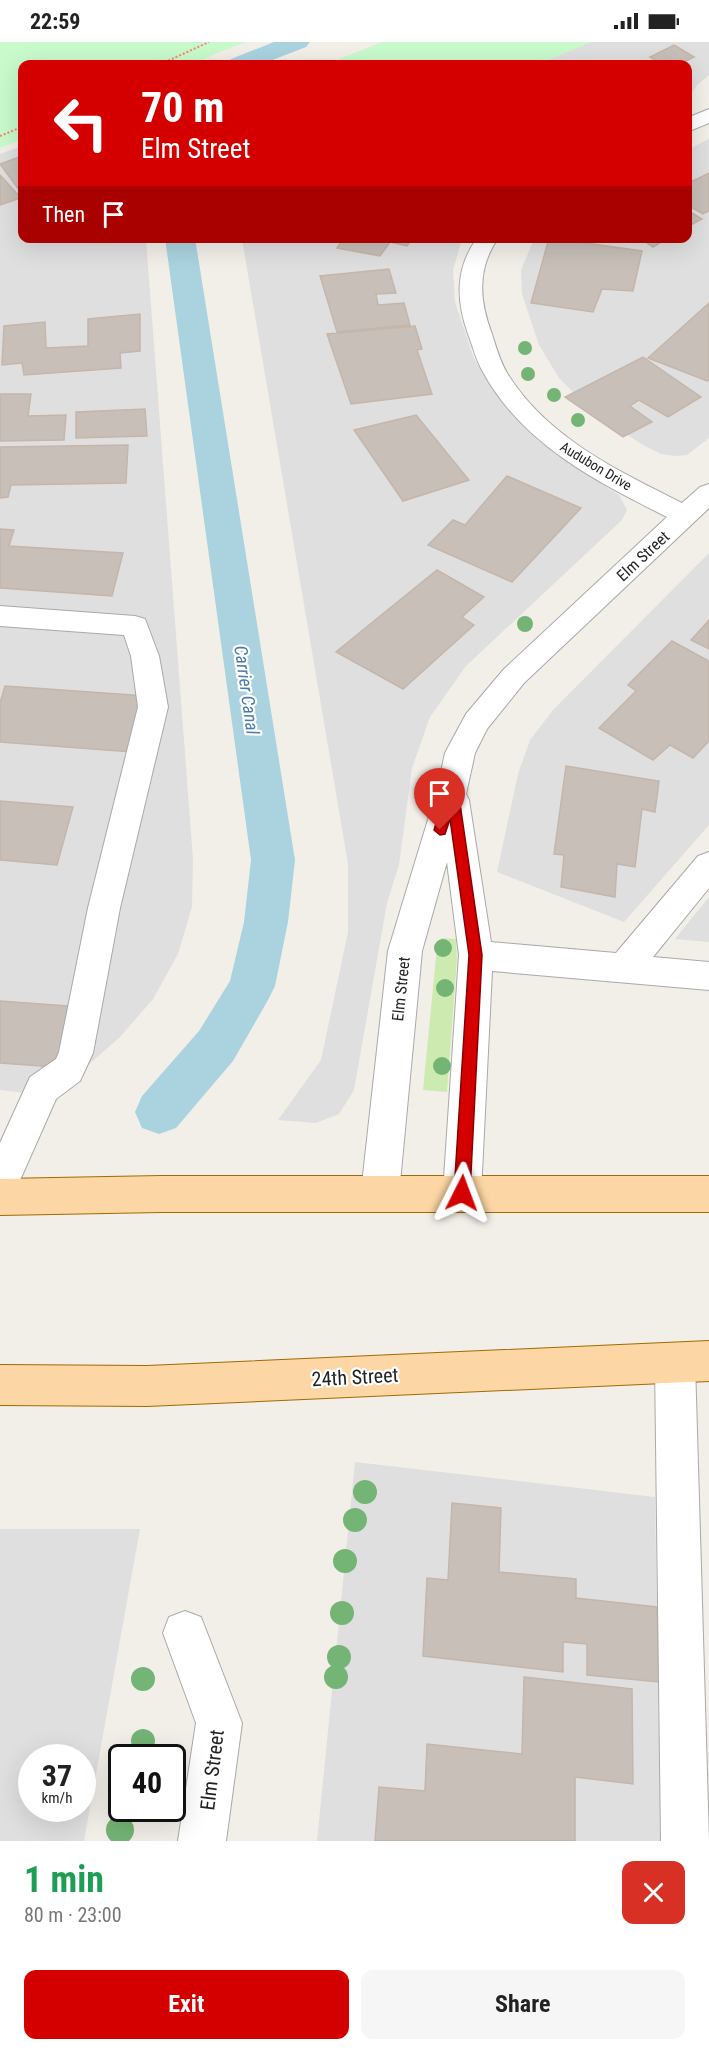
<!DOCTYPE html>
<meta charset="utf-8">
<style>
body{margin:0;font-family:"Roboto Condensed",sans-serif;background:#f6f6f6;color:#222;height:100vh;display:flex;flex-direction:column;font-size:22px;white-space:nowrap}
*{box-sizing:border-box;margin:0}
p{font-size:20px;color:#767676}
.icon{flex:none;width:33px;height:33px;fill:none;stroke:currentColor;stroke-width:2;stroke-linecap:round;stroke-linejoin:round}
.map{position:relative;height:1799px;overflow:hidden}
.drawer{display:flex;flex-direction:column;background:#fff;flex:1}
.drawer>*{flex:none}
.hud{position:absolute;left:18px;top:18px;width:674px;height:183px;border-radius:12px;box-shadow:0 6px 24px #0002;background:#d40000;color:#fff;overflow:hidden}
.speed{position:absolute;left:18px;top:1702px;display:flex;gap:12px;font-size:30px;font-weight:700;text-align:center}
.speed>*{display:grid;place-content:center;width:78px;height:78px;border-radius:50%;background:#fff;box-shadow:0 6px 24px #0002;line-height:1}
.speed small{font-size:15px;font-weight:400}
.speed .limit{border:3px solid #111;border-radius:9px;background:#fff;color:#111}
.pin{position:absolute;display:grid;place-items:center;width:51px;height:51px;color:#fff;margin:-62px -26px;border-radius:50% 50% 50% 0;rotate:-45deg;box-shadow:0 0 6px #0007}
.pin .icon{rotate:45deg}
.me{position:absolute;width:66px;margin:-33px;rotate:3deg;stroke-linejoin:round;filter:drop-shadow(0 0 4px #0008)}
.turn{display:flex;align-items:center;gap:21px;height:126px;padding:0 24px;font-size:27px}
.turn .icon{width:78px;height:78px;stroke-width:2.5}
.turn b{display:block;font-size:42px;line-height:51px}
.then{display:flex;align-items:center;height:57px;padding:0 24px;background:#0003;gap:12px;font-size:22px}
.round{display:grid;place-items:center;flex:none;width:63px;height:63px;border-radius:12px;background:#f6f6f6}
.overview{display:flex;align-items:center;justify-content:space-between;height:102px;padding:0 24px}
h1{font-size:36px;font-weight:700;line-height:45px;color:#1e9e55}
.action{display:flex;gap:12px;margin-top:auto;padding:12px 24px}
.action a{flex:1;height:69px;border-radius:12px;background:#d40000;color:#fff;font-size:24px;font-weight:700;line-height:69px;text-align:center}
.action a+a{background:#f6f6f6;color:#222}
.status{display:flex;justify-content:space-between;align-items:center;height:42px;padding:0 30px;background:#fff;direction:ltr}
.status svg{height:16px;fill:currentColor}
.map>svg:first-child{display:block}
.residential{fill:#e0dfdf;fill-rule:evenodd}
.grass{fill:#cdebb0}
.park{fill:#c8facc}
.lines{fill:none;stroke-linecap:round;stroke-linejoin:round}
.canal{fill:#aad3df;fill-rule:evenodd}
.building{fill:#c7bfb8;stroke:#c4b6ab;stroke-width:1.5}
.minor-casing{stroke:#a9a9a9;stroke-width:2}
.major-casing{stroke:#a06b00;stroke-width:2}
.path{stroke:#fa8072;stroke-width:2;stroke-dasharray:2 2;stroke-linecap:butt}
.minor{fill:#fff;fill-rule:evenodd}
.major{fill:#fcd6a4;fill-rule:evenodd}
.tree{fill:#74b475}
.route{fill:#d40000;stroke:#8a0000;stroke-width:1.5}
.labels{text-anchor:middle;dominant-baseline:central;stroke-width:4.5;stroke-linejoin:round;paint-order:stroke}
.far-street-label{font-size:14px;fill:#222;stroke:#fff}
.street-label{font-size:16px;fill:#222;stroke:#fff}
.water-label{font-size:18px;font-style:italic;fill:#4a7aab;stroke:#fff}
.near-street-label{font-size:20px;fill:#222;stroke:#fff}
</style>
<div class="status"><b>22:59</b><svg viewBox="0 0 49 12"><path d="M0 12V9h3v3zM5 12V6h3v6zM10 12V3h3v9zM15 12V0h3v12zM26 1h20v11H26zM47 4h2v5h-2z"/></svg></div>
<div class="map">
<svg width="709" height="1799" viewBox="0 0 709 1799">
<rect width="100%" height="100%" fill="#f2efe9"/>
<path class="residential" d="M 383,0 L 709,0 L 709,33 L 697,43 L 687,58 L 687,22 L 327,22 Z
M 709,97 L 709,396 L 687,413 L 675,414 L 661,412 L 643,403 L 593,370 L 559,336 L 539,303 L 522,252 L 521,228 L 534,197 L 687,196 L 687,108 Z
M 22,104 L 22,196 L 146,197 L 193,817 L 192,865 L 178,912 L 153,957 L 120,995 L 53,1054 L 0,1048 L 0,112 Z
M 242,197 L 462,197 L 453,228 L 455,260 L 473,314 L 491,345 L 520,381 L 561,416 L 619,453 L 627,468 L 622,478 L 466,624 L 430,675 L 412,726 L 399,823 L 387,861 L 354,1048 L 339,1072 L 316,1081 L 278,1078 L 321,1018 L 348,890 L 348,822 Z
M 709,511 L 709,783 L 624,880 L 497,830 L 518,732 L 530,698 L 553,668 Z
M 709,855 L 709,900 L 675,897 Z
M 355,1420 L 655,1455 L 661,1799 L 317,1799 Z
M 0,1487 L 140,1487 L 84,1799 L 0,1799 ZM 32,1716 L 82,1716 L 82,1767 L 32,1767 Z"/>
<path class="grass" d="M 441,896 L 456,897 L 457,917 L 447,1050 L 423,1048 L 436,915 Z"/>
<path class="park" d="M 0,0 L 247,0 L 217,11 L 196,22 L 22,22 L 22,97 L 0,106 Z
M 383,0 L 591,0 L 539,22 L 327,22 Z"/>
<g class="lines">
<path class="canal" d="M 274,0 L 310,0 L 306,5 L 262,22 L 227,22 L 231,17 Z
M 165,196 L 195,196 L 295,818 L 288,880 L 275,944 L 268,958 L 233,1019 L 176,1086 L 159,1092 L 142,1086 L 135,1070 L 142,1054 L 199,989 L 230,939 L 244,880 L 251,818 Z"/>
</g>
<path class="building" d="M 674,3 L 694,15 L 680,22 L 649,22 L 656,19 L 650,15 Z
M 22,114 L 22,152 L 0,122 Z
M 709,131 L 709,169 L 703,172 L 687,163 L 687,136 L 693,139 Z
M 0,133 L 21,156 L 0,163 Z
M 687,168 L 702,177 L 687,185 Z
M 344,196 L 413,196 L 407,204 L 390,200 L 380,214 L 337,206 Z
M 549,196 L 642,209 L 633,249 L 602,247 L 593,270 L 531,261 Z
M 640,196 L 668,196 L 653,205 Z
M 389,227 L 396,251 L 376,252 L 378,263 L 404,261 L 410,283 L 337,290 L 320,234 Z
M 709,261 L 709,338 L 707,339 L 648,316 Z
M 140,272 L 140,309 L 120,311 L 121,326 L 24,333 L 22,321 L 2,323 L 4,284 L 45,280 L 46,306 L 88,304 L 88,277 Z
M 415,284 L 422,307 L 417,308 L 432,352 L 351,362 L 327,292 Z
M 643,315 L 701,355 L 668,375 L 639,358 L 630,364 L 652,380 L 623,395 L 565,355 Z
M 0,352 L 31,352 L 28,374 L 66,373 L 64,398 L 0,399 Z
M 145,367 L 147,394 L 76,396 L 76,370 Z
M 416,373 L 469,438 L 403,459 L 354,388 Z
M 128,403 L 126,441 L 11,443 L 8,455 L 0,456 L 0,405 Z
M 507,434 L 581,466 L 512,540 L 428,503 L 453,478 L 465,483 Z
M 0,487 L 14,488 L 9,504 L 123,511 L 112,554 L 0,546 Z
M 437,528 L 484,555 L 462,575 L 474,583 L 403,647 L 336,610 Z
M 709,578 L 709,607 L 691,598 Z
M 672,599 L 709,619 L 709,699 L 693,716 L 670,703 L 653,718 L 599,686 L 636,649 L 628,643 Z
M 5,644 L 146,654 L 132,710 L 0,700 L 0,661 Z
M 566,724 L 659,739 L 655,770 L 642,767 L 635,825 L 617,822 L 615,855 L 561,845 L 564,813 L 554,812 Z
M 0,759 L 73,765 L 57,823 L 0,818 Z
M 0,959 L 81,965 L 67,1026 L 0,1021 Z
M 452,1461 L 501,1466 L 499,1530 L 576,1537 L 576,1556 L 657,1565 L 659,1640 L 587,1633 L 587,1602 L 563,1600 L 563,1630 L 423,1614 L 427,1536 L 448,1538 Z
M 524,1635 L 632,1647 L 633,1742 L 575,1735 L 575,1799 L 375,1799 L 379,1745 L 425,1749 L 427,1702 L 522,1712 Z"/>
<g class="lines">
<g class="minor-casing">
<path id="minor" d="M 709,67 L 709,81 L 687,90 L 687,76 Z
M 477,196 L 498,196 C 477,227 479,258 492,292 C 496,305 500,319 507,331 C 546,395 618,429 682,461 L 700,445 L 709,442 L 709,466 L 524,641 L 487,687 L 475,711 L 466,752 L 469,758 L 491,900 L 616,911 L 698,814 L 709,810 L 709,846 L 653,915 L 709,920 L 709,948 L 492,929 L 481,1151 L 475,1163 L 462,1169 L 449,1163 L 443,1151 L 459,913 L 447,820 L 422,909 L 399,1151 L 393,1163 L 380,1169 L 367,1163 L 361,1151 L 388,909 L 437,748 L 445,711 L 466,672 L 504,627 L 667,475 C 597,440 522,402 483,330 C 476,318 473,305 468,292 C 456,258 455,227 477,196 Z
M 0,564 L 135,574 L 145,577 L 159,614 L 168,665 L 120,866 L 93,1011 L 80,1039 L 56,1057 L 13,1154 L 0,1160 L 0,1101 L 30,1035 L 56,1017 L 59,1010 L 88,866 L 138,665 L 131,614 L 124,593 L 0,584 Z
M 675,1301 L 689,1307 L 695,1321 L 709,1799 L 661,1799 L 655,1321 L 661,1307 Z
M 185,1569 L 201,1575 L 242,1681 L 226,1799 L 178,1799 L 196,1681 L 163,1591 L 169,1575 Z"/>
</g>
<g class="major-casing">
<path id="major" d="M 161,1134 L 709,1134 L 709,1170 L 161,1170 L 0,1173 L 0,1137 Z
M 709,1299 L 709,1339 L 147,1364 L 0,1363 L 0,1323 L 147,1324 Z"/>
</g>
<path class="path" d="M 161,22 L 209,0
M 0,94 L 22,85"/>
<use href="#minor" class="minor"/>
<use href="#major" class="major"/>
</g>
<g class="tree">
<circle cx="525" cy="306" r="7"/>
<circle cx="528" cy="332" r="7"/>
<circle cx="554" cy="353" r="7"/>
<circle cx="578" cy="378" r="7"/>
<circle cx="525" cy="582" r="8"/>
<circle cx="443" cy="906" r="9"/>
<circle cx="445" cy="946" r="9"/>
<circle cx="442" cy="1024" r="9"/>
<circle cx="365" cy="1450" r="12"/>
<circle cx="355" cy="1478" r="12"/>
<circle cx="345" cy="1519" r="12"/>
<circle cx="342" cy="1571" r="12"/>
<circle cx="339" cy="1615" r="12"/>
<circle cx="336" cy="1635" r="12"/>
<circle cx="143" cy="1637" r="12"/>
<circle cx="143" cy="1699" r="12"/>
<circle cx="120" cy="1788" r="14"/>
</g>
<path class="route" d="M 452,743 L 458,748 L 482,913 L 470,1151 L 468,1156 L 462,1159 L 457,1156 L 454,1151 L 469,913 L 450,777 L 445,792 L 440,793 L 434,788 L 446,748 Z"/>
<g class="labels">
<g class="far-street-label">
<text transform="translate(596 424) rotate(31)">Audubon Drive</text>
</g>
<g class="street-label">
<text transform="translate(643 514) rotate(-43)">Elm Street</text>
<text transform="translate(401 947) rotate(-84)">Elm Street</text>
</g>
<g class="water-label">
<text transform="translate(247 648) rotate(82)">Carrier Canal</text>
</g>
<g class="near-street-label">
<text transform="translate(355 1335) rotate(-3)">24th Street</text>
<text transform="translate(212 1728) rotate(-83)">Elm Street</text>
</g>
</g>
</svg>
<div class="speed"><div>37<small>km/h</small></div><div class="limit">40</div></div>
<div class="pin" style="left:440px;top:788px;background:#d93025"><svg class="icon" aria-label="arrive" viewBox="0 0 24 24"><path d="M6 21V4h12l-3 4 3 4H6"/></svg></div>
<svg class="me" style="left:462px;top:1151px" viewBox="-20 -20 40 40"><path d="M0-17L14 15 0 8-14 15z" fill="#d40000" stroke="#fff" stroke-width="4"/></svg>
<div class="hud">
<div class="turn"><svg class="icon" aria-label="left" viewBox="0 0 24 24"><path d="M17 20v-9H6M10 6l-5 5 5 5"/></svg><div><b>70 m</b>Elm Street</div></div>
<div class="then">Then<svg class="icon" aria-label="arrive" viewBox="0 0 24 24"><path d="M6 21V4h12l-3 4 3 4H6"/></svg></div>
</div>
</div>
<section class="drawer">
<div class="overview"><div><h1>1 min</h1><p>80 m · 23:00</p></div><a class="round" style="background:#d93025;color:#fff"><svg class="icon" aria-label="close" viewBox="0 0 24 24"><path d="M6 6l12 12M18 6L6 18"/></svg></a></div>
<div class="action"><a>Exit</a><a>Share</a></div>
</section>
